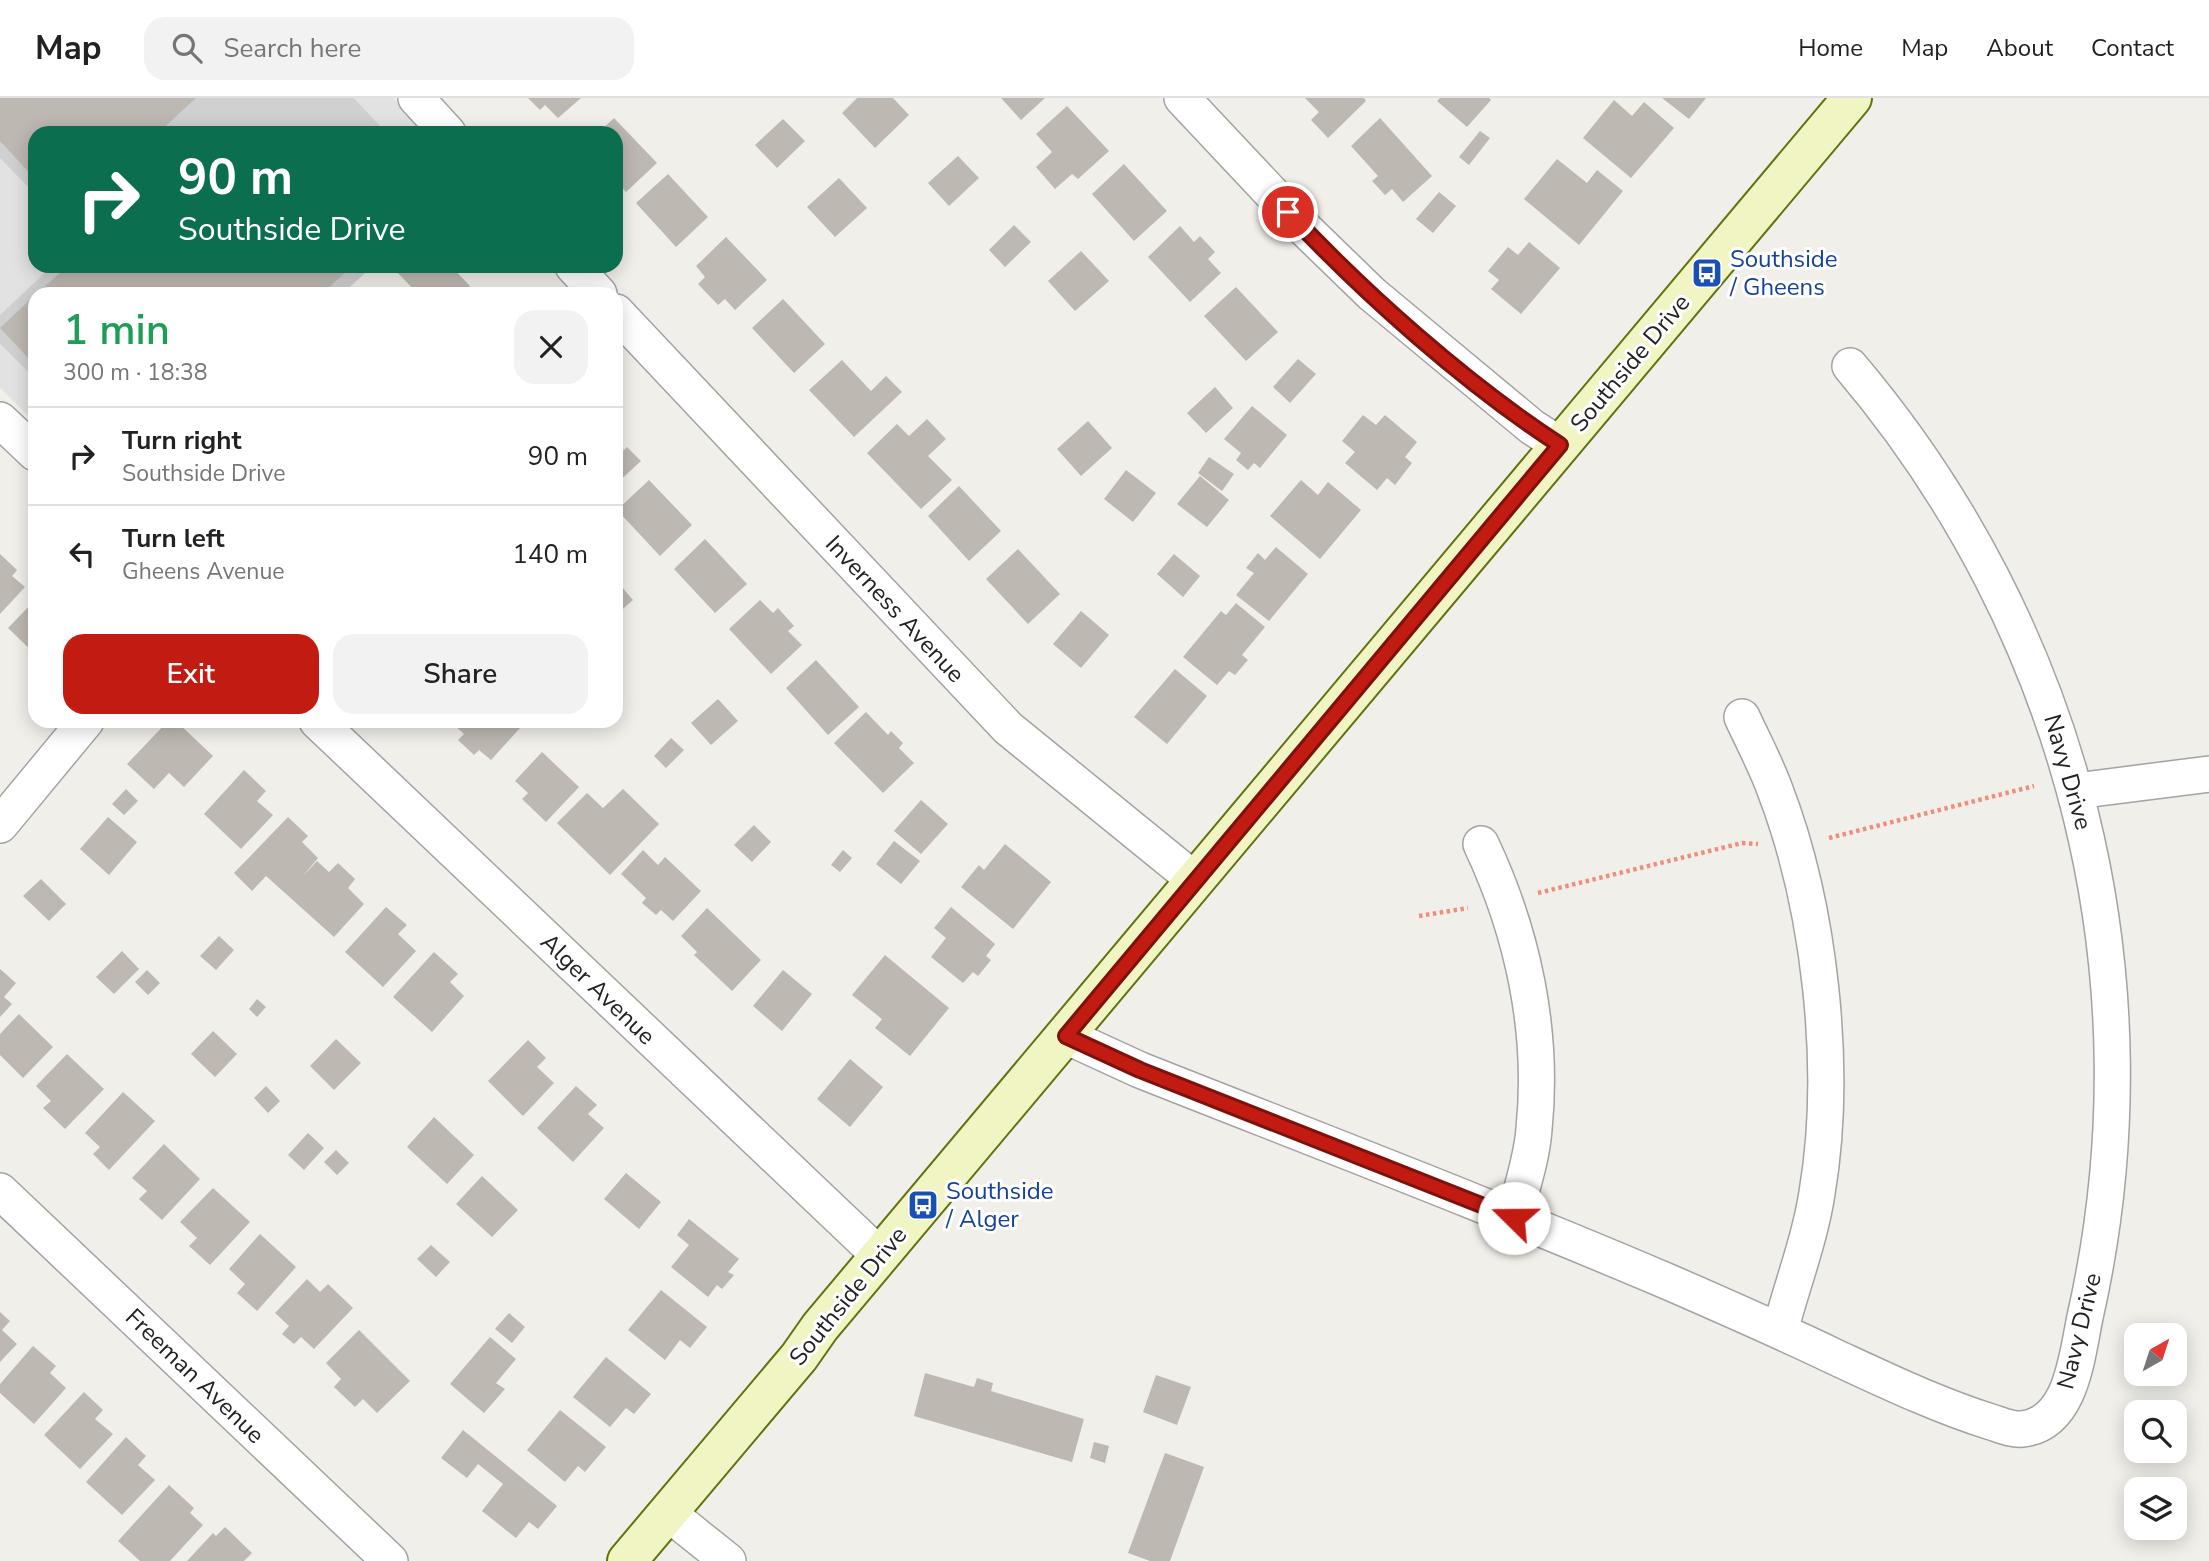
<!DOCTYPE html>
<meta charset="utf-8">
<style>
body{margin:0;font-family:"Nunito Sans",sans-serif;background:#f2f2f2;color:#222;height:100vh;display:flex;flex-direction:column;font-size:26px;white-space:nowrap}
*{box-sizing:border-box;margin:0}
p{font-size:23px;color:#767676}
.icon{flex:none;width:38px;height:38px;fill:none;stroke:currentColor;stroke-width:2;stroke-linecap:round;stroke-linejoin:round}
.map{position:relative;flex:1;overflow:hidden}
.sheet{position:absolute;left:28px;top:189px;width:595px;height:441px;display:flex;flex-direction:column;background:#fff;border-radius:21px;box-shadow:0 4px 18px #0003}
.sheet>*{flex:none}
.banner{position:absolute;left:28px;top:28px;width:595px;height:147px;border-radius:21px;box-shadow:0 4px 18px #0003;background:#0b6e4f;color:#fff;overflow:hidden}
.needle{width:46px;rotate:39deg}
.buttons{position:absolute;left:2124px;top:1225px;display:grid;gap:14px}
.buttons a{display:grid;place-items:center;width:63px;height:63px;border-radius:14px;background:#fff;box-shadow:0 4px 18px #0003;font-size:35px}
.pin{position:absolute;display:grid;place-items:center;width:60px;height:60px;color:#fff;margin:-30px;border:4px solid #fff;border-radius:50%;box-shadow:0 2px 7px #0007}
.me{position:absolute;width:77px;margin:-38px;rotate:292deg;stroke-linejoin:round;filter:drop-shadow(0 0 5px #0008)}
.turn{display:flex;align-items:center;gap:24px;height:147px;padding:0 35px;font-size:32px}
.turn .icon{width:91px;height:91px;stroke-width:2.5}
.turn b{display:block;font-size:49px;line-height:60px}
.round{display:grid;place-items:center;flex:none;width:74px;height:74px;border-radius:21px;background:#f2f2f2}
.overview{display:flex;align-items:center;justify-content:space-between;height:119px;padding:0 35px}
h1{font-size:42px;font-weight:600;line-height:52px;color:#1e9e55}
.cta{display:flex;gap:14px;margin-top:auto;padding:14px 35px}
.cta a{flex:1;height:80px;border-radius:21px;background:#c11b12;color:#fff;font-size:28px;font-weight:600;line-height:80px;text-align:center}
.cta a+a{background:#f2f2f2;color:#222}
ul{padding:0;list-style:none}
li{display:flex;align-items:center;gap:21px;height:98px;padding:0 35px;border-top:2px solid #e0e0e0}
li div{flex:1}
li b{display:block;font-size:26px}
li em{font-style:normal}
header{display:flex;align-items:center;gap:42px;box-sizing:border-box;height:98px;padding:0 35px;background:#fff;border-bottom:2px solid #e0e0e0}
header strong{font-size:33px}
nav{display:flex;gap:38px;margin-inline-start:auto;font-size:24px}
.search{width:490px;height:63px;background:#f2f2f2;display:flex;align-items:center;gap:18px;box-sizing:border-box;padding:0 24px;border-radius:21px;color:#767676;font-size:26px}
.map>svg:first-child{display:block}
.religious{fill:#d0d0d0}
.parking{fill:#e2e2e2}
.building{fill:#beb8b2}
.lines{fill:none;stroke-linecap:round;stroke-linejoin:round}
.street-casing{stroke:#a3a3a3;stroke-width:38}
.secondary-casing{stroke:#62720f;stroke-width:42}
.path{stroke:#ee8e7d;stroke-width:4.5;stroke-dasharray:3.5 3.5;stroke-linecap:butt}
.street{stroke:#fff;stroke-width:35}
.secondary{stroke:#f0f5c3;stroke-width:38}
.route-casing{stroke:#7d120c;stroke-width:18}
.route{stroke:#c11b12;stroke-width:12}
.labels{text-anchor:middle;dominant-baseline:central;stroke-width:6;stroke-linejoin:round;paint-order:stroke}
.transit-label{font-size:24px;fill:#164399;stroke:#fff;text-anchor:start}
.street-label{font-size:24px;fill:#222;stroke:#fff}
</style>
<header>
<strong>Map</strong>
<div class="search"><svg class="icon" aria-label="search" viewBox="0 0 24 24"><circle cx="10" cy="10" r="6"/><path d="M15 15l6 6"/></svg>Search here</div>
<nav><a>Home</a><a>Map</a><a>About</a><a>Contact</a></nav>
</header>
<div class="map">
<svg width="2209" height="1463" viewBox="0 0 2209 1463">
<rect width="100%" height="100%" fill="#f1efe9"/>
<path class="religious" d="M 0,0 L 354,0 L 387,35 L 35,35 L 35,168 L 373,168 L 342,196 L 35,196 L 35,281 L 0,246 Z"/>
<path class="parking" d="M 354,0 L 393,0 L 426,35 L 387,35 Z
M 0,60 L 35,96 L 35,168 L 52,168 L 0,217 Z
M 0,246 L 35,281 L 35,324 L 0,290 Z"/>
<path class="building" d="M 0,0 L 196,0 L 158,35 L 35,35 L 35,81 L 0,43 Z
M 528,0 L 581,0 L 558,20 L 545,7 L 540,12 Z
M 857,0 L 893,0 L 909,17 L 875,50 L 842,15 Z
M 1001,0 L 1045,0 L 1021,22 Z
M 1305,0 L 1364,0 L 1366,3 L 1328,40 L 1311,22 L 1319,14 Z
M 1440,0 L 1489,0 L 1491,2 L 1467,29 L 1437,3 Z
M 1662,0 L 1706,0 L 1689,21 Z
M 1614,2 L 1632,18 L 1644,4 L 1674,30 L 1631,80 L 1583,40 Z
M 1067,8 L 1109,53 L 1078,81 L 1072,76 L 1055,91 L 1036,69 L 1052,54 L 1036,36 Z
M 614,20 L 657,65 L 626,94 L 616,83 L 616,35 L 598,35 Z
M 1380,20 L 1432,78 L 1403,104 L 1392,91 L 1385,97 L 1372,83 L 1378,78 L 1351,48 Z
M 783,21 L 805,43 L 777,70 L 755,47 Z
M 1480,33 L 1490,40 L 1469,67 L 1459,59 Z
M 958,58 L 979,80 L 949,108 L 928,85 Z
M 1557,61 L 1587,85 L 1597,72 L 1623,93 L 1579,147 L 1524,101 Z
M 1124,66 L 1167,113 L 1134,143 L 1092,96 Z
M 668,76 L 708,119 L 676,149 L 636,105 Z
M 839,80 L 867,110 L 835,139 L 807,109 Z
M 1439,94 L 1456,108 L 1433,135 L 1416,121 Z
M 1014,127 L 1031,144 L 1005,169 L 989,152 Z
M 1180,128 L 1194,144 L 1200,138 L 1215,154 L 1208,161 L 1221,175 L 1190,204 L 1148,159 Z
M 726,139 L 767,182 L 735,212 L 725,201 L 718,207 L 698,186 L 705,179 L 696,168 Z
M 1529,144 L 1560,170 L 1521,216 L 1491,191 L 1499,182 L 1488,173 L 1508,149 L 1518,157 Z
M 1081,153 L 1109,183 L 1075,213 L 1048,183 Z
M 67,168 L 257,168 L 260,171 L 263,168 L 352,168 L 322,196 L 37,196 Z
M 402,168 L 451,168 L 470,188 L 461,196 L 418,196 L 396,173 Z
M 1236,189 L 1278,234 L 1246,263 L 1204,218 Z
M 35,197 L 35,267 L 0,230 Z
M 783,201 L 825,246 L 794,275 L 752,230 Z
M 1298,261 L 1316,276 L 1290,305 L 1273,289 Z
M 842,262 L 871,293 L 886,278 L 902,294 L 854,339 L 809,292 Z
M 1215,289 L 1233,310 L 1206,335 L 1187,315 Z
M 1252,308 L 1287,337 L 1260,370 L 1254,365 L 1248,372 L 1236,362 L 1241,355 L 1224,341 Z
M 1363,317 L 1376,327 L 1385,317 L 1417,344 L 1405,359 L 1412,365 L 1395,387 L 1387,380 L 1377,392 L 1345,365 L 1355,354 L 1342,343 Z
M 927,321 L 946,341 L 928,358 L 952,382 L 921,411 L 867,355 L 897,326 L 909,338 Z
M 1088,323 L 1112,350 L 1081,378 L 1057,351 Z
M 616,346 L 623,353 L 627,349 L 641,363 L 616,386 Z
M 1209,359 L 1234,376 L 1222,393 L 1198,375 Z
M 1126,372 L 1156,395 L 1133,424 L 1104,401 Z
M 1200,378 L 1229,402 L 1207,429 L 1177,406 Z
M 649,382 L 692,427 L 660,458 L 617,412 Z
M 1301,382 L 1318,397 L 1328,384 L 1361,412 L 1320,461 L 1270,418 Z
M 959,388 L 1001,433 L 969,463 L 928,418 Z
M 705,441 L 747,486 L 715,515 L 674,471 Z
M 1276,449 L 1308,476 L 1269,523 L 1236,497 L 1254,475 L 1246,470 L 1258,455 L 1265,462 Z
M 1018,451 L 1060,496 L 1028,526 L 986,481 Z
M 0,456 L 17,472 L 12,478 L 25,489 L 0,516 Z
M 1174,456 L 1200,478 L 1183,499 L 1157,476 Z
M 616,482 L 633,502 L 616,517 Z
M 35,502 L 35,556 L 8,530 Z
M 760,502 L 773,515 L 778,510 L 794,528 L 788,533 L 802,547 L 771,576 L 729,531 Z
M 1236,505 L 1265,529 L 1242,557 L 1248,562 L 1235,577 L 1229,573 L 1217,587 L 1183,559 L 1221,513 L 1226,517 Z
M 1081,513 L 1109,537 L 1081,570 L 1053,546 Z
M 816,562 L 859,609 L 828,637 L 786,590 Z
M 1175,571 L 1207,598 L 1167,646 L 1134,619 Z
M 718,601 L 738,623 L 711,647 L 691,625 Z
M 866,614 L 888,637 L 891,633 L 903,645 L 899,650 L 914,665 L 883,695 L 834,645 Z
M 168,623 L 176,623 L 213,658 L 184,689 L 169,675 L 154,691 L 127,666 Z
M 456,623 L 514,623 L 521,629 L 491,662 L 479,652 L 474,657 L 458,642 L 464,636 L 453,626 Z
M 671,640 L 684,652 L 666,670 L 654,658 Z
M 542,654 L 579,689 L 546,724 L 522,701 L 528,695 L 515,683 Z
M 244,672 L 266,693 L 257,703 L 273,717 L 241,751 L 204,716 Z
M 126,691 L 138,703 L 124,717 L 112,706 Z
M 623,691 L 659,726 L 610,777 L 557,725 L 587,695 L 603,710 Z
M 921,702 L 948,726 L 921,756 L 894,733 Z
M 108,719 L 137,744 L 109,777 L 80,751 Z
M 288,719 L 308,738 L 302,744 L 318,760 L 302,779 L 317,763 L 329,774 L 338,765 L 355,781 L 348,790 L 364,806 L 334,839 L 266,778 L 252,793 L 234,775 Z
M 754,727 L 771,744 L 752,764 L 734,747 Z
M 894,743 L 920,763 L 901,786 L 876,766 Z
M 1005,746 L 1051,784 L 1013,831 L 961,789 L 979,767 L 984,772 Z
M 643,752 L 658,767 L 665,759 L 701,793 L 673,823 L 661,812 L 656,817 L 642,805 L 646,800 L 621,776 Z
M 843,752 L 852,760 L 840,774 L 831,767 Z
M 41,781 L 66,806 L 49,823 L 23,798 Z
M 386,809 L 407,827 L 398,836 L 416,853 L 383,889 L 345,854 Z
M 951,809 L 995,846 L 986,858 L 991,862 L 978,878 L 973,874 L 963,885 L 931,859 L 946,840 L 934,830 Z
M 707,810 L 761,862 L 732,893 L 694,857 L 697,854 L 681,838 Z
M 219,838 L 234,852 L 216,872 L 200,858 Z
M 122,853 L 139,871 L 114,896 L 96,879 Z
M 434,854 L 458,876 L 450,884 L 464,898 L 432,934 L 393,899 Z
M 885,857 L 949,910 L 910,958 L 875,930 L 882,921 L 852,897 Z
M 0,871 L 16,885 L 4,899 L 12,906 L 0,919 Z
M 147,872 L 160,885 L 148,897 L 135,884 Z
M 783,872 L 812,896 L 782,933 L 753,908 Z
M 257,901 L 266,909 L 257,919 L 249,911 Z
M 19,916 L 53,949 L 23,980 L 0,957 L 0,936 Z
M 213,933 L 237,956 L 215,979 L 191,956 Z
M 336,941 L 361,965 L 334,992 L 310,968 Z
M 528,942 L 546,960 L 537,969 L 554,985 L 523,1018 L 488,983 Z
M 67,956 L 104,991 L 65,1031 L 43,1010 L 51,1003 L 36,988 Z
M 850,961 L 883,989 L 850,1029 L 817,1001 Z
M 266,988 L 280,1003 L 268,1015 L 254,1000 Z
M 576,988 L 597,1007 L 588,1016 L 604,1030 L 573,1064 L 537,1030 Z
M 123,994 L 155,1023 L 109,1072 L 93,1056 L 100,1049 L 85,1035 Z
M 434,1019 L 474,1057 L 447,1086 L 407,1049 Z
M 308,1035 L 324,1050 L 304,1072 L 288,1057 Z
M 164,1046 L 200,1081 L 162,1122 L 139,1101 L 147,1093 L 132,1080 Z
M 336,1052 L 349,1065 L 337,1077 L 324,1064 Z
M 626,1075 L 661,1104 L 639,1131 L 604,1101 Z
M 482,1078 L 518,1112 L 492,1139 L 456,1106 Z
M 213,1090 L 250,1124 L 210,1167 L 189,1148 L 197,1140 L 180,1124 Z
M 689,1121 L 739,1161 L 728,1174 L 734,1177 L 722,1191 L 717,1187 L 708,1199 L 671,1169 L 689,1147 L 677,1137 Z
M 260,1136 L 296,1169 L 257,1213 L 237,1195 L 245,1186 L 229,1171 Z
M 431,1147 L 450,1164 L 436,1179 L 417,1161 Z
M 307,1181 L 320,1194 L 328,1186 L 353,1210 L 314,1251 L 301,1239 L 294,1246 L 282,1236 L 289,1228 L 275,1215 Z
M 661,1192 L 707,1229 L 690,1250 L 680,1242 L 665,1262 L 628,1232 Z
M 0,1214 L 10,1223 L 2,1232 L 17,1246 L 0,1264 Z
M 509,1215 L 525,1229 L 512,1245 L 495,1231 Z
M 359,1232 L 410,1283 L 377,1315 L 363,1301 L 355,1309 L 334,1289 L 341,1281 L 326,1265 Z
M 490,1239 L 516,1261 L 496,1285 L 505,1291 L 484,1315 L 450,1286 Z
M 33,1248 L 56,1268 L 50,1275 L 66,1290 L 34,1326 L 0,1295 L 0,1286 Z
M 606,1259 L 651,1296 L 634,1316 L 626,1310 L 610,1329 L 573,1299 Z
M 925,1275 L 974,1289 L 977,1280 L 993,1285 L 991,1293 L 1084,1321 L 1072,1364 L 914,1318 Z
M 1156,1277 L 1191,1289 L 1177,1327 L 1143,1314 Z
M 84,1294 L 103,1312 L 95,1321 L 113,1336 L 80,1371 L 44,1337 Z
M 560,1312 L 606,1349 L 585,1374 L 578,1368 L 565,1384 L 527,1352 Z
M 463,1332 L 557,1408 L 538,1431 L 529,1424 L 516,1440 L 482,1413 L 503,1386 L 478,1366 L 467,1380 L 441,1360 Z
M 126,1339 L 146,1358 L 138,1367 L 155,1382 L 122,1417 L 86,1384 Z
M 1094,1344 L 1109,1348 L 1105,1365 L 1090,1360 Z
M 1165,1355 L 1204,1369 L 1170,1463 L 1150,1463 L 1128,1455 Z
M 169,1387 L 194,1410 L 190,1415 L 203,1427 L 170,1463 L 140,1463 L 118,1443 Z
M 225,1429 L 252,1455 L 244,1463 L 187,1463 L 213,1435 L 216,1438 Z"/>
<g class="lines">
<g class="street-casing">
<path id="street" d="M 416,0 L 448,35
M 1182,0 L 1306,132 L 1372,196 L 1532,329 L 1560,347
M 573,168 L 599,196
M 616,214 L 1008,630 L 1196,783
M 0,322 L 35,355
M 1742,619 C 1753,643 1766,667 1775,692 C 1820,809 1838,971 1817,1095 C 1810,1141 1792,1187 1780,1233
M 317,623 L 880,1158
M 2076,693 L 2209,676
M 0,727 L 86,623
M 1481,746 C 1523,835 1544,933 1534,1031 C 1532,1061 1521,1091 1514,1120
M 1066,938 L 1140,972 C 1317,1042 1495,1110 1671,1185 C 1726,1209 1781,1233 1835,1259 C 1887,1283 1937,1307 1991,1324 C 2001,1327 2012,1332 2022,1331 C 2072,1326 2077,1257 2085,1219 C 2162,880 2074,532 1850,268
M 0,1093 L 390,1463
M 668,1415 L 728,1463"/>
</g>
<g class="secondary-casing">
<path id="secondary" d="M 627,1463 L 799,1259 L 820,1229 L 1852,0"/>
</g>
<path class="path" d="M 1829,740 L 2034,688
M 1538,795 L 1742,745 L 1758,746
M 1419,818 L 1468,810"/>
<use href="#street" class="street"/>
<use href="#secondary" class="secondary"/>
</g>
<g class="lines">
<g class="route-casing">
<path id="route" d="M 1288,114 C 1365,196 1466,286 1560,347 L 1066,938 L 1140,972 L 1514,1120"/>
</g>
<use href="#route" class="route"/>
</g>
<defs>
<g id="bus-square" transform="scale(1.575)"><rect x="-9" y="-9" width="18" height="18" rx="4" fill="#1a4fb4" stroke="#fff"/><path d="M-5-6H5V4H4V6H2V4H-2V6H-4V4H-5ZM-3.5-4V0h7V-4ZM-3.5 1.2v1.5H-2V1.2ZM2 1.2v1.5H3.5V1.2Z" fill="#fff"/></g>
</defs>
<g fill-rule="evenodd">
<use href="#bus-square" x="1707" y="175"/>
<use href="#bus-square" x="923" y="1107"/>
</g>
<g class="labels">
<g class="transit-label">
<text x="1730" y="161">Southside<tspan x="1730" dy="28">/ Gheens</tspan></text>
<text x="946" y="1093">Southside<tspan x="946" dy="28">/ Alger</tspan></text>
</g>
<g class="street-label">
<text transform="translate(1630 265) rotate(-50)">Southside Drive</text>
<text transform="translate(895 511) rotate(47)">Inverness Avenue</text>
<text transform="translate(2068 674) rotate(74)">Navy Drive</text>
<text transform="translate(598 891) rotate(44)">Alger Avenue</text>
<text transform="translate(848 1198) rotate(-51)">Southside Drive</text>
<text transform="translate(2079 1233) rotate(-76)">Navy Drive</text>
<text transform="translate(195 1278) rotate(44)">Freeman Avenue</text>
</g>
</g>
</svg>
<div class="buttons">
<a><svg class="needle" viewBox="-14 -14 28 28"><path d="M0-13l5 13h-10z" fill="#e53935"/><path d="M0 13l5-13h-10z" fill="#767676"/></svg></a>
<a><svg class="icon" aria-label="search" viewBox="0 0 24 24"><circle cx="10" cy="10" r="6"/><path d="M15 15l6 6"/></svg></a>
<a><svg class="icon" aria-label="layers" viewBox="0 0 24 24"><path d="M12 4l9 5-9 5-9-5zM3 14l9 5 9-5"/></svg></a>
</div>
<div class="pin" style="left:1288px;top:114px;background:#d93025"><svg class="icon" aria-label="arrive" viewBox="0 0 24 24"><path d="M6 21V4h12l-3 4 3 4H6"/></svg></div>
<svg class="me" style="left:1514px;top:1120px" viewBox="-20 -20 40 40"><circle r="19" fill="#fff"/><path d="M0-13L10 11 0 6-10 11z" fill="#c11b12"/></svg>
<div class="banner">
<div class="turn"><svg class="icon" aria-label="right" viewBox="0 0 24 24"><path d="M7 20v-9h11M14 6l5 5-5 5"/></svg><div><b>90 m</b>Southside Drive</div></div>
</div>
<section class="sheet">
<div class="overview"><div><h1>1 min</h1><p>300 m · 18:38</p></div><a class="round"><svg class="icon" aria-label="close" viewBox="0 0 24 24"><path d="M6 6l12 12M18 6L6 18"/></svg></a></div>
<ul>
<li><svg class="icon" aria-label="right" viewBox="0 0 24 24"><path d="M7 20v-9h11M14 6l5 5-5 5"/></svg><div><b>Turn right</b><p>Southside Drive</p></div><em>90 m</em></li>
<li><svg class="icon" aria-label="left" viewBox="0 0 24 24"><path d="M17 20v-9H6M10 6l-5 5 5 5"/></svg><div><b>Turn left</b><p>Gheens Avenue</p></div><em>140 m</em></li>
</ul>
<div class="cta"><a>Exit</a><a>Share</a></div>
</section>
</div>
